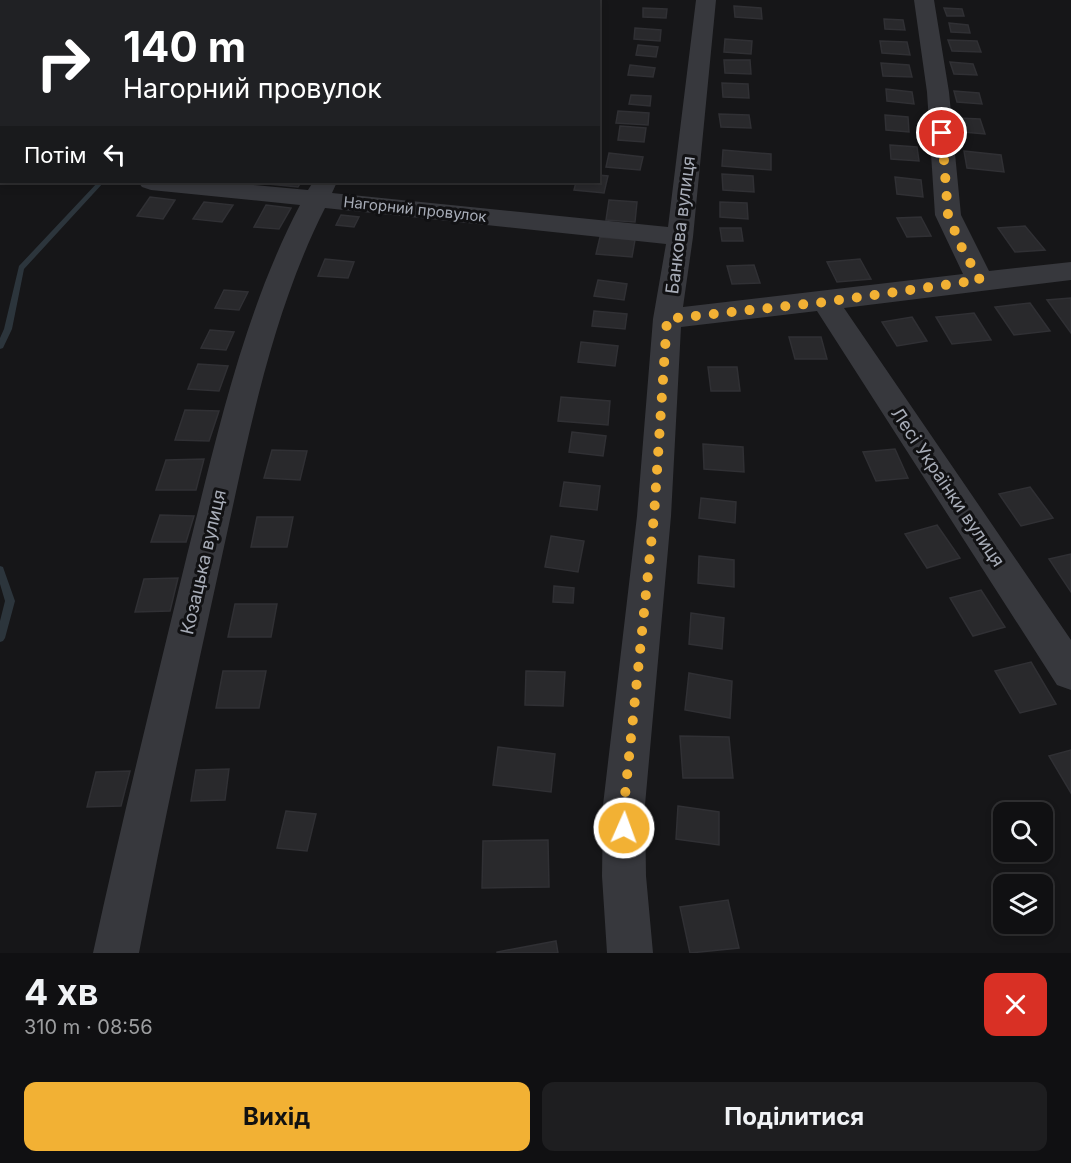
<!DOCTYPE html>
<html lang="uk">
<meta charset="utf-8">
<style>
body{margin:0;font-family:Inter,sans-serif;background:#1e1e20;color:#f1f3f6;height:100vh;display:flex;flex-direction:column;font-size:22px;white-space:nowrap}
*{box-sizing:border-box;margin:0}
p{font-size:20px;color:#9c9d9f}
.icon{flex:none;width:33px;height:33px;fill:none;stroke:currentColor;stroke-width:2;stroke-linecap:round;stroke-linejoin:round}
.map{position:relative;height:953px;overflow:hidden}
.sheet{display:flex;flex-direction:column;background:#101012;flex:1}
.sheet>*{flex:none}
.hud{position:absolute;left:0px;top:0px;width:600px;height:183px;box-shadow:0 3px 9px #0003,0 0 0 2px #303032;background:#202124;color:#fff;overflow:hidden}
.tools{position:absolute;left:993px;top:802px;display:grid;gap:12px}
.tools a{display:grid;place-items:center;width:60px;height:60px;border-radius:12px;background:#101012;box-shadow:0 3px 9px #0003,0 0 0 2px #303032;font-size:30px}
.pin{position:absolute;display:grid;place-items:center;width:51px;height:51px;color:#fff;margin:-26px;border:3px solid #fff;border-radius:50%;box-shadow:0 2px 6px #0007}
.me{position:absolute;width:66px;margin:-33px;rotate:2deg;stroke-linejoin:round;filter:drop-shadow(0 0 4px #0008)}
.turn{display:flex;align-items:center;gap:21px;height:126px;padding:0 24px;font-size:27px}
.turn .icon{width:78px;height:78px;stroke-width:2.5}
.turn b{display:block;font-size:42px;line-height:51px}
.then{display:flex;align-items:center;height:57px;padding:0 24px;background:#0003;gap:12px;font-size:22px}
.round{display:grid;place-items:center;flex:none;width:63px;height:63px;border-radius:12px;background:#1e1e20}
.head{display:flex;align-items:center;justify-content:space-between;height:102px;padding:0 24px}
h1{font-size:36px;font-weight:700;line-height:45px}
.button{display:flex;gap:12px;margin-top:auto;padding:12px 24px}
.button a{flex:1;height:69px;border-radius:12px;background:#f2b134;color:#111;font-size:24px;font-weight:700;line-height:69px;text-align:center}
.button a+a{background:#1e1e20;color:#f1f3f6}
.map>svg:first-child{display:block}
.lines{fill:none;stroke-linecap:round;stroke-linejoin:round}
.stream{fill:#2c353c;fill-rule:evenodd}
.building{fill:#29292c;stroke:#303034;stroke-width:1.5}
.minor{fill:#37383d;fill-rule:evenodd}
.route{stroke:#f2b134;stroke-width:10;stroke-dasharray:0 18}
.labels{text-anchor:middle;dominant-baseline:central;stroke-width:6;stroke-linejoin:round;paint-order:stroke}
.far-street-label{font-size:15px;fill:#a8adb8;stroke:#111113}
.street-label{font-size:18px;fill:#a8adb8;stroke:#111113}
</style>
<div class="map">
<svg width="1071" height="953" viewBox="0 0 1071 953">
<rect width="100%" height="100%" fill="#161618"/>
<g class="lines">
<path class="stream" d="M 200,0 L 206,0 L 206,2 L 200,2 Z
M 98,182 L 104,182 L 24,269 L 12,329 L 3,348 L 0,349 L 0,338 L 4,329 L 19,266 Z
M 0,566 L 3,567 L 4,570 L 15,601 L 5,638 L 3,641 L 0,642 L 0,621 L 5,601 L 0,584 Z"/>
</g>
<path class="building" d="M 734,6 L 761,8 L 762,19 L 735,17 Z
M 643,8 L 667,9 L 666,18 L 643,17 Z
M 944,8 L 962,9 L 964,16 L 947,16 Z
M 884,19 L 903,20 L 905,30 L 885,29 Z
M 949,23 L 968,25 L 970,33 L 951,32 Z
M 635,28 L 661,30 L 660,41 L 634,39 Z
M 725,39 L 752,41 L 751,54 L 724,52 Z
M 948,40 L 977,41 L 981,52 L 952,51 Z
M 880,41 L 907,42 L 910,55 L 882,53 Z
M 638,45 L 658,47 L 656,57 L 636,55 Z
M 724,60 L 750,60 L 751,74 L 725,73 Z
M 950,62 L 973,64 L 977,75 L 954,74 Z
M 881,63 L 909,65 L 912,77 L 883,76 Z
M 630,65 L 655,68 L 653,77 L 628,75 Z
M 722,83 L 748,84 L 749,98 L 723,97 Z
M 886,89 L 912,92 L 914,104 L 887,101 Z
M 954,91 L 979,93 L 982,104 L 957,102 Z
M 631,95 L 651,96 L 650,106 L 629,104 Z
M 618,111 L 649,113 L 648,125 L 616,123 Z
M 719,114 L 749,115 L 751,128 L 721,127 Z
M 885,115 L 908,117 L 909,132 L 886,130 Z
M 958,118 L 980,119 L 985,134 L 963,132 Z
M 620,126 L 646,128 L 644,142 L 618,140 Z
M 890,145 L 917,147 L 919,161 L 891,159 Z
M 723,150 L 771,154 L 771,170 L 722,166 Z
M 964,151 L 1001,155 L 1004,172 L 967,168 Z
M 609,153 L 643,157 L 640,170 L 606,167 Z
M 722,174 L 753,176 L 754,192 L 723,190 Z
M 598,175 L 608,176 L 604,193 L 574,190 L 576,182 L 598,182 Z
M 895,177 L 921,180 L 923,197 L 897,194 Z
M 270,182 L 301,182 L 298,187 L 269,184 Z
M 150,197 L 175,200 L 163,219 L 137,216 Z
M 609,200 L 637,202 L 635,222 L 606,220 Z
M 204,202 L 233,205 L 222,222 L 193,219 Z
M 720,202 L 747,203 L 748,219 L 720,217 Z
M 266,205 L 291,208 L 279,229 L 254,227 Z
M 341,215 L 359,217 L 354,227 L 336,225 Z
M 921,217 L 931,236 L 907,237 L 897,218 Z
M 1025,226 L 1045,250 L 1015,252 L 998,228 Z
M 720,228 L 741,228 L 743,241 L 722,241 Z
M 600,237 L 635,240 L 632,257 L 596,254 Z
M 325,259 L 354,262 L 348,278 L 318,276 Z
M 860,259 L 871,279 L 837,282 L 827,262 Z
M 754,265 L 760,283 L 732,284 L 727,266 Z
M 598,280 L 627,284 L 624,300 L 594,296 Z
M 224,290 L 248,292 L 239,310 L 215,308 Z
M 1071,298 L 1071,333 L 1047,300 Z
M 1030,303 L 1050,331 L 1014,335 L 995,307 Z
M 594,311 L 627,314 L 625,329 L 592,326 Z
M 974,313 L 991,340 L 952,344 L 936,317 Z
M 912,317 L 927,341 L 897,346 L 882,322 Z
M 210,330 L 234,332 L 226,350 L 201,348 Z
M 789,337 L 821,337 L 827,359 L 795,359 Z
M 581,342 L 618,346 L 615,366 L 578,362 Z
M 198,364 L 228,366 L 219,391 L 188,389 Z
M 708,367 L 737,367 L 740,391 L 711,391 Z
M 561,397 L 610,401 L 608,425 L 558,421 Z
M 185,410 L 219,411 L 209,441 L 175,440 Z
M 572,432 L 606,436 L 603,456 L 569,452 Z
M 703,444 L 743,447 L 744,472 L 704,469 Z
M 895,449 L 908,478 L 876,481 L 863,452 Z
M 272,450 L 307,451 L 300,480 L 264,478 Z
M 204,459 L 196,490 L 156,490 L 166,460 Z
M 564,482 L 600,486 L 597,510 L 560,506 Z
M 1030,487 L 1053,518 L 1021,526 L 999,494 Z
M 701,498 L 736,502 L 735,523 L 699,518 Z
M 160,515 L 194,516 L 186,542 L 151,542 Z
M 257,517 L 293,517 L 287,547 L 251,547 Z
M 937,525 L 960,558 L 927,568 L 905,534 Z
M 551,536 L 584,541 L 578,572 L 545,567 Z
M 1071,554 L 1071,592 L 1049,559 Z
M 699,556 L 734,560 L 734,587 L 698,583 Z
M 178,578 L 170,611 L 135,612 L 144,579 Z
M 554,586 L 574,588 L 573,603 L 553,602 Z
M 981,590 L 1005,627 L 973,636 L 950,598 Z
M 235,604 L 277,604 L 271,637 L 228,637 Z
M 691,613 L 724,618 L 722,649 L 689,644 Z
M 1031,662 L 1056,704 L 1020,713 L 995,671 Z
M 223,671 L 266,671 L 259,708 L 216,708 Z
M 526,671 L 565,672 L 563,706 L 525,705 Z
M 689,673 L 732,681 L 730,718 L 685,710 Z
M 680,736 L 729,737 L 733,778 L 683,778 Z
M 498,747 L 555,754 L 551,792 L 493,785 Z
M 1071,750 L 1071,793 L 1049,756 Z
M 229,769 L 225,800 L 191,801 L 196,770 Z
M 130,771 L 121,806 L 87,807 L 96,772 Z
M 678,806 L 719,812 L 719,845 L 676,839 Z
M 286,811 L 316,814 L 307,851 L 277,848 Z
M 548,840 L 549,887 L 482,888 L 483,841 Z
M 728,900 L 739,948 L 690,953 L 680,907 Z
M 556,941 L 558,953 L 497,953 L 497,952 Z"/>
<g class="lines">
<path class="minor" d="M 415,0 L 435,0 L 414,2 Z
M 696,0 L 716,0 L 693,237 L 683,307 L 963,274 L 935,215 L 927,92 L 914,0 L 934,0 L 949,92 L 961,215 L 989,271 L 1071,262 L 1071,280 L 844,308 L 1071,640 L 1071,690 L 1057,685 L 817,311 L 681,327 L 671,516 L 645,805 L 646,876 L 653,953 L 607,953 L 602,876 L 603,805 L 637,516 L 653,319 L 666,244 L 325,208 C 270,317 248,439 222,556 C 193,688 164,820 139,953 L 93,953 C 122,820 155,687 187,555 C 217,436 243,314 300,205 L 151,190 L 142,187 L 138,182 L 221,182 L 308,190 L 313,182 L 337,182 L 332,193 L 668,227 Z
M 2,74 L 2,90 L 0,91 L 0,75 Z
M 0,153 L 2,153 L 2,167 L 0,167 Z"/>
</g>
<g class="lines">
<path class="route" d="M 624,828 L 624,805 L 654,516 L 667,319 L 825,302 L 980,280 L 962,248 L 948,215 L 942,133"/>
</g>
<g class="labels">
<g class="far-street-label">
<text transform="translate(415 209) rotate(6)">Нагорний провулок</text>
</g>
<g class="street-label">
<text transform="translate(680 225) rotate(-83)">Банкова вулиця</text>
<text transform="translate(948 487) rotate(56)">Лесі Українки вулиця</text>
<text transform="translate(203 562) rotate(-77)">Козацька вулиця</text>
</g>
</g>
</svg>
<div class="tools">
<a><svg class="icon" aria-label="search" viewBox="0 0 24 24"><circle cx="10" cy="10" r="6"/><path d="M15 15l6 6"/></svg></a>
<a><svg class="icon" aria-label="layers" viewBox="0 0 24 24"><path d="M12 4l9 5-9 5-9-5zM3 14l9 5 9-5"/></svg></a>
</div>
<div class="pin" style="left:942px;top:133px;background:#d93025"><svg class="icon" aria-label="arrive" viewBox="0 0 24 24"><path d="M6 21V4h12l-3 4 3 4H6"/></svg></div>
<svg class="me" style="left:624px;top:828px" viewBox="-20 -20 40 40"><circle r="17" fill="#f2b134" stroke="#fff" stroke-width="3"/><path d="M0-11L8 9 0 5-8 9z" fill="#fff"/></svg>
<div class="hud">
<div class="turn"><svg class="icon" aria-label="right" viewBox="0 0 24 24"><path d="M7 20v-9h11M14 6l5 5-5 5"/></svg><div><b>140 m</b>Нагорний провулок</div></div>
<div class="then">Потім<svg class="icon" aria-label="left" viewBox="0 0 24 24"><path d="M17 20v-9H6M10 6l-5 5 5 5"/></svg></div>
</div>
</div>
<section class="sheet">
<div class="head"><div><h1>4 хв</h1><p>310 m · 08:56</p></div><a class="round" style="background:#d93025;color:#fff"><svg class="icon" aria-label="close" viewBox="0 0 24 24"><path d="M6 6l12 12M18 6L6 18"/></svg></a></div>
<div class="button"><a>Вихід</a><a>Поділитися</a></div>
</section>
